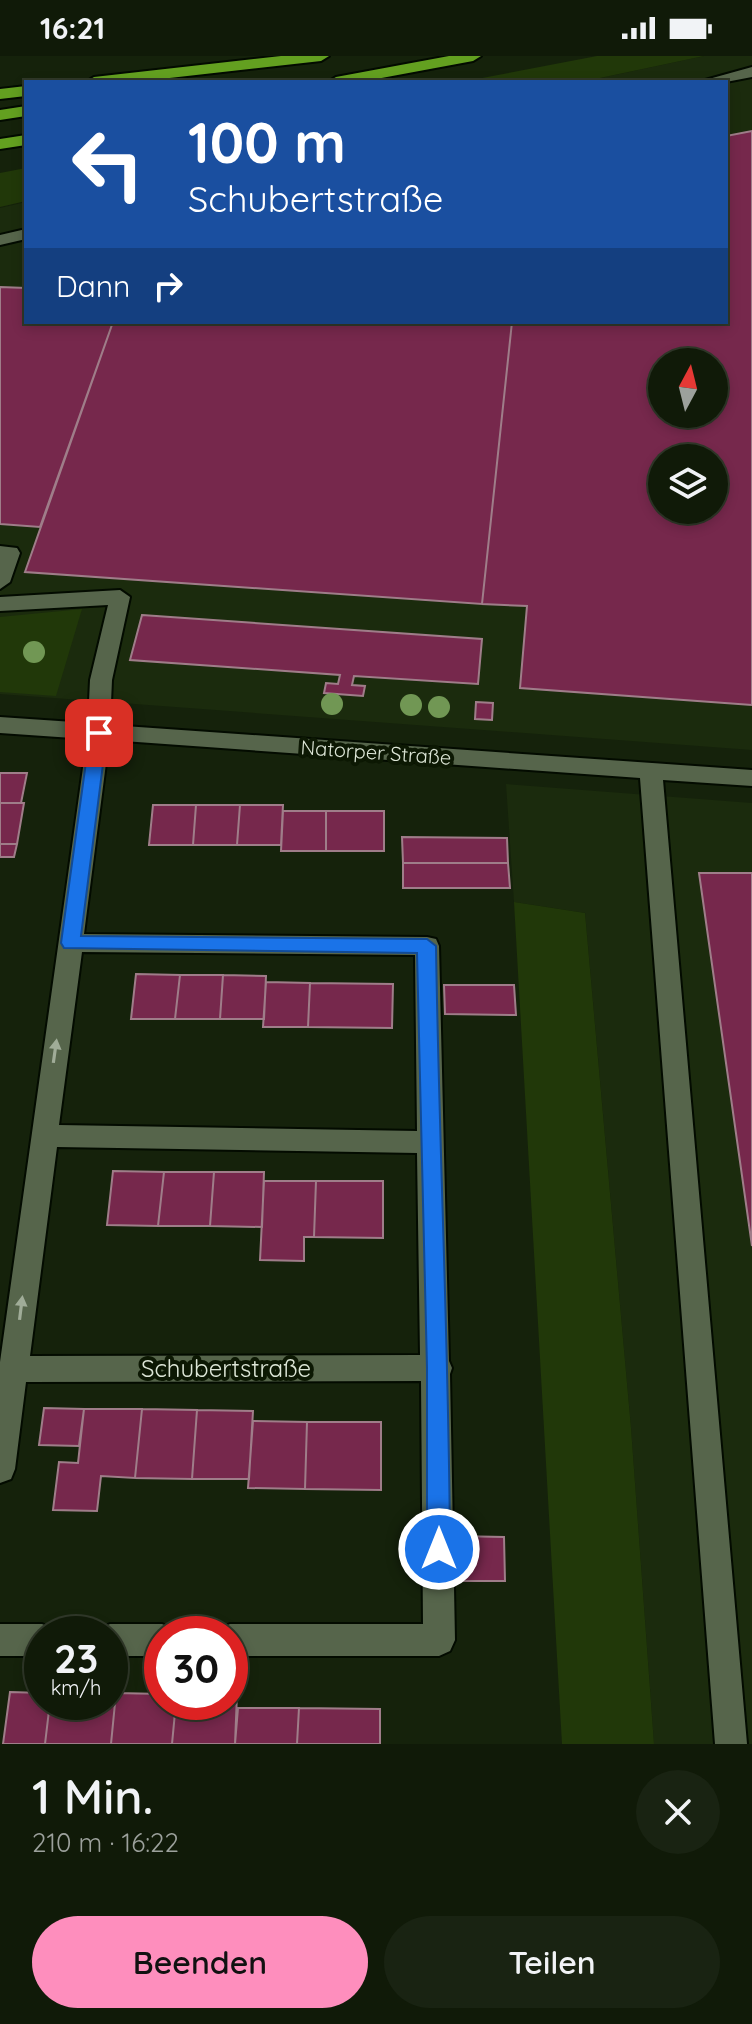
<!DOCTYPE html>
<html lang="de">
<meta charset="utf-8">
<style>
body{margin:0;font-family:Quicksand,sans-serif;background:#192312;color:#f1f3f6;height:100vh;display:flex;flex-direction:column;font-size:30px;white-space:nowrap}
*{box-sizing:border-box;margin:0}
p{font-size:26px;color:#9ca19c}
.icon{flex:none;width:44px;height:44px;fill:none;stroke:currentColor;stroke-width:2;stroke-linecap:round;stroke-linejoin:round}
.map{position:relative;height:1688px;overflow:hidden}
.side{display:flex;flex-direction:column;background:#101a08;flex:1}
.side>*{flex:none}
.hud{position:absolute;left:24px;top:24px;width:704px;height:244px;border-radius:0px;box-shadow:0 4px 12px #0003,0 0 0 2px #303829;background:#1a4fa0;color:#fff;overflow:hidden}
.needle{width:52px;rotate:7deg}
.fabs{position:absolute;left:648px;top:292px;display:grid;gap:16px}
.fabs a{display:grid;place-items:center;width:80px;height:80px;border-radius:50%;background:#101a08;box-shadow:0 4px 12px #0003,0 0 0 2px #303829;font-size:40px}
.speed{position:absolute;left:24px;top:1560px;display:flex;gap:16px;font-size:40px;font-weight:700;text-align:center}
.speed>*{display:grid;place-content:center;width:104px;height:104px;border-radius:50%;background:#101a08;box-shadow:0 4px 12px #0003,0 0 0 2px #303829;line-height:1}
.speed small{font-size:20px;font-weight:400}
.speed .limit{border:12px solid #d22;background:#fff;color:#111}
.pin{position:absolute;display:grid;place-items:center;width:68px;height:68px;color:#fff;margin:-34px;border-radius:16px;box-shadow:0 4px 12px #0006}
.me{position:absolute;width:88px;margin:-44px;rotate:0deg;stroke-linejoin:round;filter:drop-shadow(0 0 6px #0008)}
.turn{display:flex;align-items:center;gap:28px;height:168px;padding:0 32px;font-size:36px}
.turn .icon{width:104px;height:104px;stroke-width:2.5}
.turn b{display:block;font-size:56px;line-height:68px}
.then{display:flex;align-items:center;height:76px;padding:0 32px;background:#0003;gap:16px;font-size:30px}
.round{display:grid;place-items:center;flex:none;width:84px;height:84px;border-radius:42px;background:#192312}
.overview{display:flex;align-items:center;justify-content:space-between;height:136px;padding:0 32px}
h1{font-size:48px;font-weight:600;line-height:60px}
.button{display:flex;gap:16px;margin-top:auto;padding:16px 32px}
.button a{flex:1;height:92px;border-radius:48px;background:#fe8ebd;color:#111;font-size:32px;font-weight:600;line-height:92px;text-align:center}
.button a+a{background:#192312;color:#f1f3f6}
.status{display:flex;justify-content:space-between;align-items:center;height:56px;padding:0 40px;background:#101a08;direction:ltr}
.status svg{height:22px;fill:currentColor}
.map>svg:first-child{display:block}
.built{fill:#1b2b0d;fill-rule:evenodd}
.green{fill:#213809}
.building{fill:#76284c;stroke:#9f7d89;stroke-width:2;fill-rule:evenodd}
.lines{fill:none;stroke-linecap:round;stroke-linejoin:round}
.minor-casing{stroke:#030b00;stroke-width:4}
.highway-casing{stroke:#030b00;stroke-width:4}
.minor{fill:#56654b;fill-rule:evenodd}
.highway{fill:#63a020;fill-rule:evenodd}
.tree{fill:#719754}
.oneway{fill:#a0ac98}
.route{fill:#1a73e8;stroke:#114b97;stroke-width:2}
.labels{text-anchor:middle;dominant-baseline:central;stroke-width:8;stroke-linejoin:round;paint-order:stroke}
.street-label{font-size:20px;fill:#dde6d7;stroke:#0c1803}
.near-street-label{font-size:24px;fill:#dde6d7;stroke:#0c1803}
</style>
<div class="status"><b>16:21</b><svg viewBox="0 0 49 12"><path d="M0 12V9h3v3zM5 12V6h3v6zM10 12V3h3v9zM15 12V0h3v12zM26 1h20v11H26zM47 4h2v5h-2z"/></svg></div>
<div class="map">
<svg width="752" height="1688" viewBox="0 0 752 1688">
<rect width="100%" height="100%" fill="#15220b"/>
<path class="built" d="M 704,0 L 752,0 L 752,694 L 0,638 L 0,152 L 26,146 L 26,266 L 726,266 L 726,26 L 581,26 ZM 662,306 L 714,306 L 714,358 L 662,358 ZM 662,402 L 714,402 L 714,454 L 662,454 Z
M 506,728 L 752,747 L 752,1688 L 654,1688 L 631,1372 L 585,857 L 514,846 Z"/>
<path class="green" d="M 597,0 L 704,0 L 581,26 L 461,26 Z
M 26,112 L 26,145 L 0,151 L 0,117 Z
M 82,553 L 56,640 L 0,636 L 0,561 Z
M 514,846 L 585,857 L 631,1372 L 654,1688 L 562,1688 Z"/>
<path class="building" d="M 752,75 L 752,649 L 520,632 L 527,550 L 482,548 L 512,266 L 726,266 L 726,80 ZM 662,306 L 714,306 L 714,358 L 662,358 ZM 662,402 L 714,402 L 714,454 L 662,454 Z
M 0,231 L 26,232 L 26,266 L 113,266 L 40,471 L 0,468 Z
M 113,266 L 512,266 L 482,548 L 25,516 Z
M 142,559 L 482,583 L 478,628 L 354,620 L 352,629 L 365,630 L 363,640 L 324,637 L 326,627 L 338,628 L 340,619 L 130,604 Z
M 476,646 L 493,647 L 492,664 L 475,663 Z
M 0,717 L 27,717 L 21,747 L 0,747 Z
M 0,747 L 24,747 L 17,788 L 0,788 Z
M 153,749 L 196,749 L 193,789 L 149,789 Z
M 196,749 L 240,749 L 237,789 L 193,789 Z
M 240,749 L 283,749 L 281,789 L 237,789 Z
M 283,755 L 326,755 L 326,795 L 281,795 Z
M 326,755 L 384,755 L 384,795 L 326,795 Z
M 402,781 L 507,782 L 508,807 L 403,807 Z
M 0,788 L 17,788 L 14,801 L 0,801 Z
M 403,807 L 508,807 L 510,832 L 403,832 Z
M 699,817 L 752,817 L 752,1190 Z
M 136,918 L 180,919 L 175,963 L 131,963 Z
M 180,919 L 223,919 L 220,963 L 175,963 Z
M 223,919 L 266,920 L 264,963 L 220,963 Z
M 266,926 L 310,927 L 308,971 L 263,971 Z
M 310,927 L 393,928 L 392,972 L 308,971 Z
M 444,929 L 514,929 L 516,959 L 445,958 Z
M 113,1115 L 164,1116 L 158,1170 L 107,1169 Z
M 164,1116 L 214,1116 L 210,1170 L 158,1170 Z
M 214,1116 L 264,1116 L 262,1171 L 210,1170 Z
M 264,1125 L 316,1125 L 314,1181 L 304,1181 L 304,1205 L 260,1204 Z
M 316,1125 L 383,1125 L 383,1182 L 314,1181 Z
M 44,1352 L 84,1353 L 79,1390 L 39,1389 Z
M 84,1353 L 142,1353 L 135,1422 L 101,1420 L 97,1455 L 53,1454 L 59,1406 L 78,1407 Z
M 142,1353 L 197,1354 L 192,1423 L 135,1422 Z
M 197,1354 L 253,1355 L 249,1423 L 192,1423 Z
M 253,1365 L 307,1366 L 305,1433 L 248,1432 Z
M 307,1366 L 381,1366 L 381,1434 L 305,1433 Z
M 454,1480 L 504,1481 L 505,1525 L 455,1525 Z
M 10,1636 L 42,1637 L 42,1646 L 50,1646 L 45,1688 L 3,1688 Z
M 110,1637 L 116,1637 L 111,1688 L 45,1688 L 50,1646 L 110,1646 Z
M 116,1637 L 162,1638 L 162,1646 L 176,1646 L 172,1688 L 111,1688 Z
M 230,1638 L 237,1638 L 235,1688 L 172,1688 L 176,1646 L 230,1646 Z
M 238,1652 L 299,1652 L 297,1688 L 235,1688 Z
M 299,1652 L 380,1653 L 380,1688 L 297,1688 Z"/>
<g class="lines">
<g class="minor-casing">
<path id="minor" d="M 752,11 L 752,21 L 726,26 L 698,26 Z
M 26,173 L 26,183 L 0,189 L 0,179 Z
M 0,490 L 17,492 L 20,497 L 10,526 L 0,533 Z
M 120,534 L 130,541 L 112,624 L 110,669 L 752,714 L 752,730 L 663,724 L 747,1688 L 715,1688 L 640,722 L 109,684 L 84,878 L 427,881 L 436,883 L 439,890 L 449,1305 L 452,1312 L 450,1318 L 455,1584 L 450,1595 L 439,1600 L 230,1600 L 230,1578 L 217,1578 L 219,1573 L 230,1568 L 423,1568 L 421,1325 L 26,1326 L 15,1413 L 11,1423 L 0,1427 L 0,1306 L 87,683 L 0,677 L 0,661 L 88,667 L 90,624 L 108,549 L 0,555 L 0,541 ZM 82,896 L 415,899 L 417,1075 L 59,1069 ZM 57,1091 L 417,1097 L 420,1299 L 30,1300 Z
M 0,1568 L 42,1568 L 53,1573 L 55,1578 L 42,1578 L 42,1600 L 0,1600 Z
M 110,1568 L 162,1568 L 173,1573 L 175,1578 L 162,1578 L 162,1600 L 110,1600 L 110,1578 L 97,1578 L 99,1573 Z"/>
</g>
<g class="highway-casing">
<path id="highway" d="M 281,0 L 329,0 L 321,5 L 134,26 L 86,26 L 94,21 Z
M 449,0 L 481,0 L 473,5 L 360,26 L 328,26 L 336,21 Z
M 26,30 L 26,40 L 0,43 L 0,33 Z
M 26,50 L 26,60 L 0,64 L 0,54 Z
M 26,79 L 26,89 L 0,93 L 0,83 Z"/>
</g>
<use href="#minor" class="minor"/>
<use href="#highway" class="highway"/>
</g>
<g class="tree">
<circle cx="34" cy="596" r="11"/>
<circle cx="332" cy="648" r="11"/>
<circle cx="411" cy="649" r="11"/>
<circle cx="439" cy="651" r="11"/>
</g>
<defs><path id="oneway-solid" d="M-6-.8H1V-3.2L6.5 0L1 3.2V.8H-6Z" transform="scale(2)"/></defs>
<g class="oneway">
<use href="#oneway-solid" transform="translate(55 995) rotate(-82)"/>
<use href="#oneway-solid" transform="translate(21 1252) rotate(-83)"/>
</g>
<path class="route" d="M 99,671 L 107,677 L 81,880 L 427,883 L 436,890 C 439,1091 449,1292 450,1493 L 447,1501 L 439,1505 L 430,1501 L 427,1493 L 427,1312 L 417,897 L 64,892 L 61,887 L 90,677 Z"/>
<g class="labels">
<g class="street-label">
<text transform="translate(376 696) rotate(4)">Natorper Straße</text>
</g>
<g class="near-street-label">
<text x="226" y="1312">Schubertstraße</text>
</g>
</g>
</svg>
<div class="fabs">
<a><svg class="needle" viewBox="-14 -14 28 28"><path d="M0-13l5 13h-10z" fill="#e53935"/><path d="M0 13l5-13h-10z" fill="#9ca19c"/></svg></a>
<a><svg class="icon" aria-label="layers" viewBox="0 0 24 24"><path d="M12 4l9 5-9 5-9-5zM3 14l9 5 9-5"/></svg></a>
</div>
<div class="speed"><div>23<small>km/h</small></div><div class="limit">30</div></div>
<div class="pin" style="left:99px;top:677px;background:#d93025"><svg class="icon" aria-label="arrive" viewBox="0 0 24 24"><path d="M6 21V4h12l-3 4 3 4H6"/></svg></div>
<svg class="me" style="left:439px;top:1493px" viewBox="-20 -20 40 40"><circle r="17" fill="#1a73e8" stroke="#fff" stroke-width="3"/><path d="M0-11L8 9 0 5-8 9z" fill="#fff"/></svg>
<div class="hud">
<div class="turn"><svg class="icon" aria-label="left" viewBox="0 0 24 24"><path d="M17 20v-9H6M10 6l-5 5 5 5"/></svg><div><b>100 m</b>Schubertstraße</div></div>
<div class="then">Dann<svg class="icon" aria-label="right" viewBox="0 0 24 24"><path d="M7 20v-9h11M14 6l5 5-5 5"/></svg></div>
</div>
</div>
<section class="side">
<div class="overview"><div><h1>1 Min.</h1><p>210 m · 16:22</p></div><a class="round"><svg class="icon" aria-label="close" viewBox="0 0 24 24"><path d="M6 6l12 12M18 6L6 18"/></svg></a></div>
<div class="button"><a>Beenden</a><a>Teilen</a></div>
</section>
